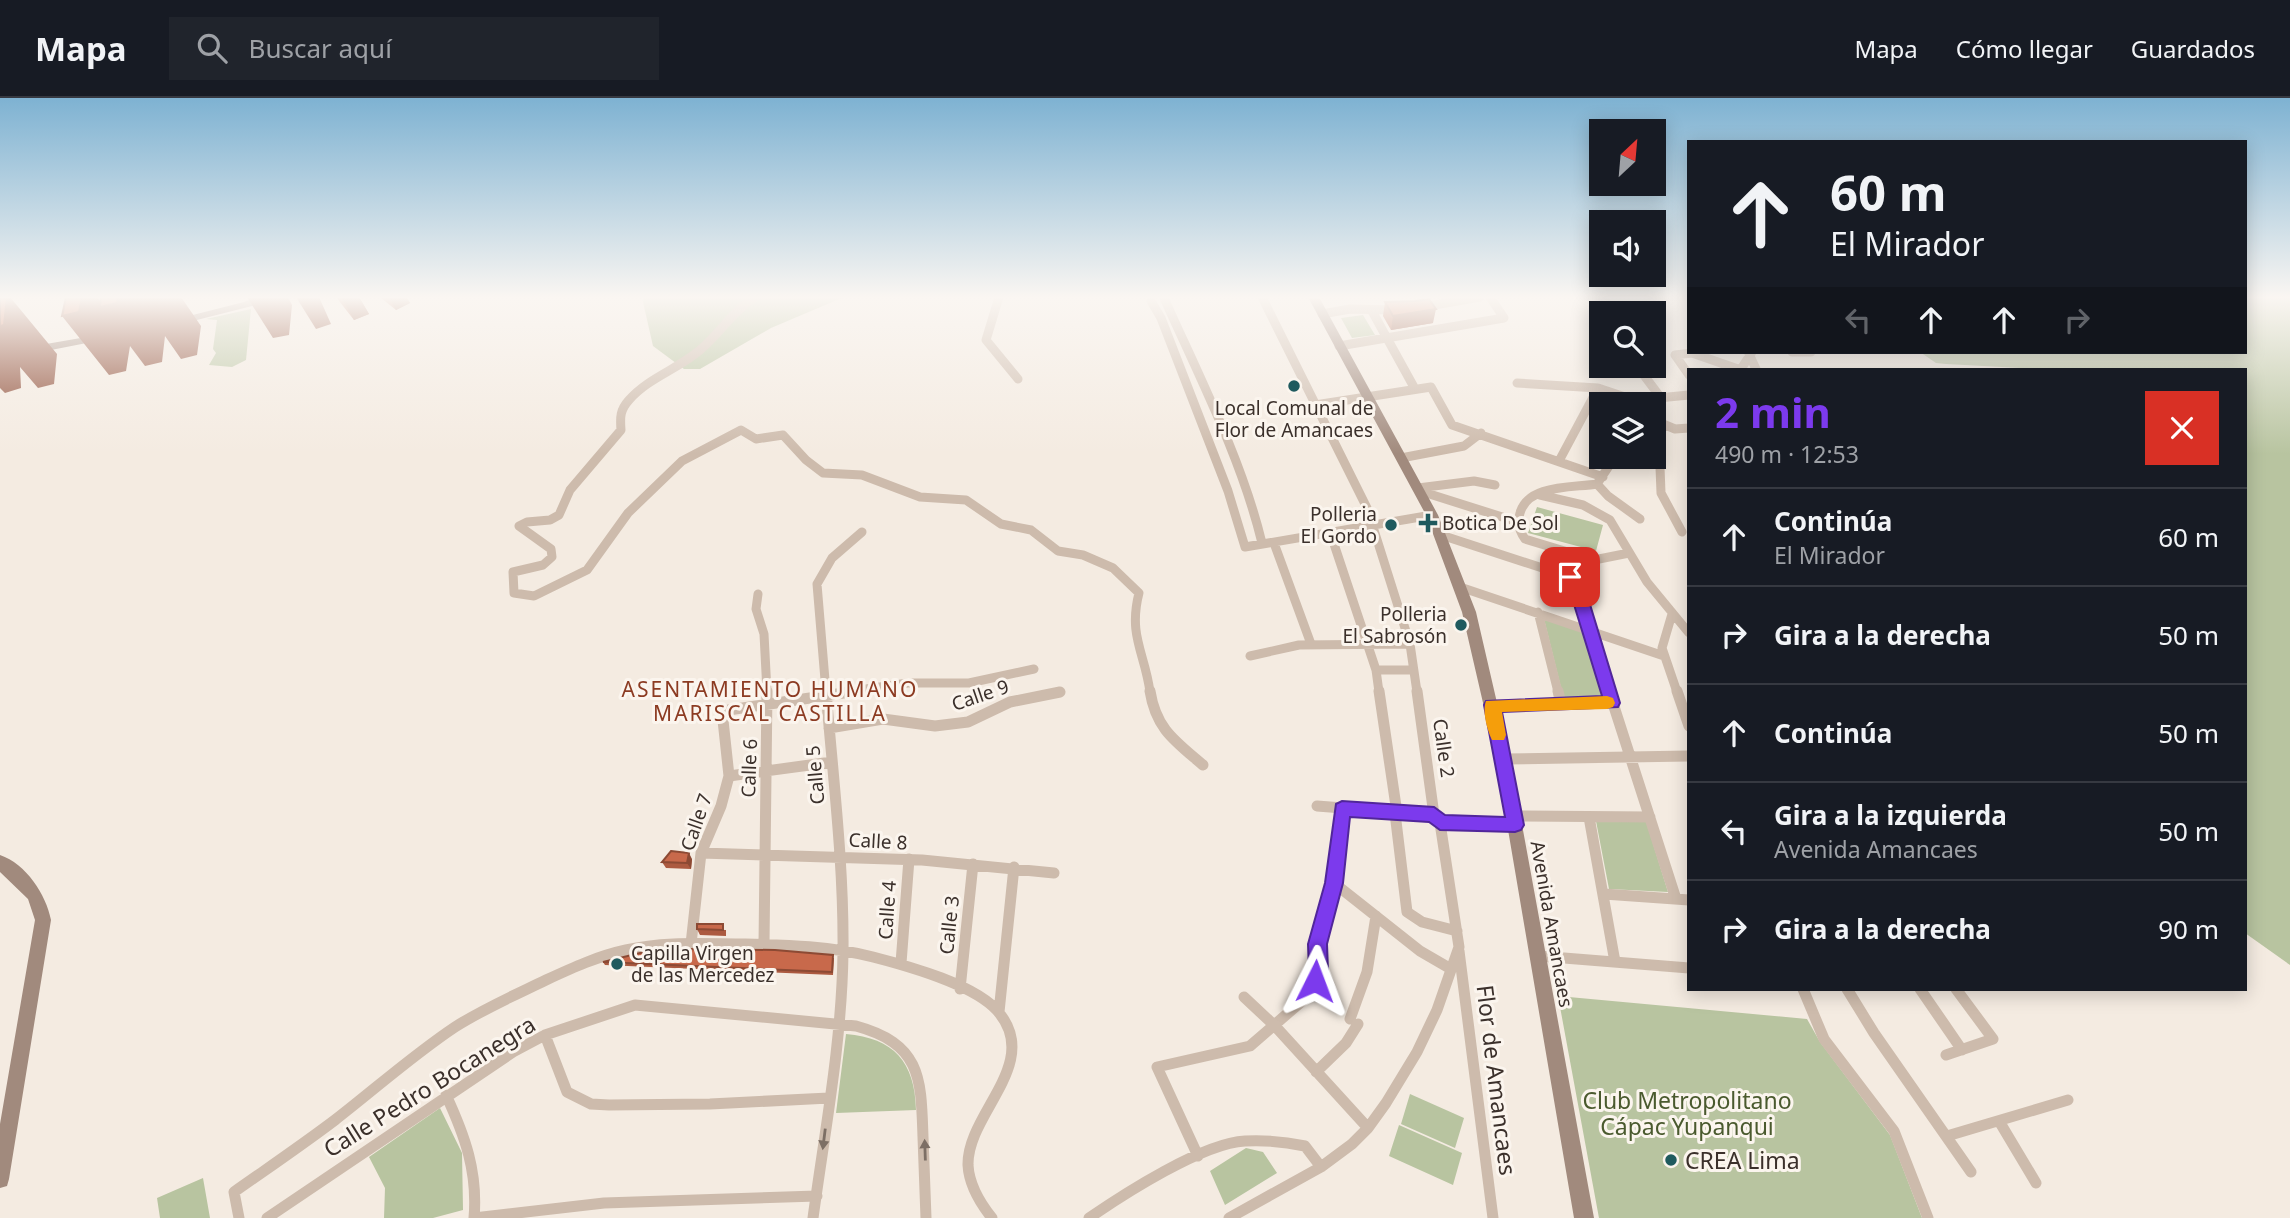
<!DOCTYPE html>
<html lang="es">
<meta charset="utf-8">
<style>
body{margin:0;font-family:"Noto Sans",sans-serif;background:#20242c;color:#f1f3f6;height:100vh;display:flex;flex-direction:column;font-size:26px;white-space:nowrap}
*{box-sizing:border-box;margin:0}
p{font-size:23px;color:#9ea1a6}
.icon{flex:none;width:38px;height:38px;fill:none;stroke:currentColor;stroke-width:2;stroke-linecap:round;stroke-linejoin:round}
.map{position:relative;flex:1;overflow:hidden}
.drawer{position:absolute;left:1687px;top:270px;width:560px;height:623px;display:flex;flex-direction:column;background:#171b24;border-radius:0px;box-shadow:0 4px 18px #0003}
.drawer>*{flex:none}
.top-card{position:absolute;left:1687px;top:42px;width:560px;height:214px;border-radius:0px;box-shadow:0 4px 18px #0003;background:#171b24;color:#f1f3f6;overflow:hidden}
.needle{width:46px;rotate:26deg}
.buttons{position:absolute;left:1589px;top:21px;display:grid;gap:14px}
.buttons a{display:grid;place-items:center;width:77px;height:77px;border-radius:0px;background:#171b24;box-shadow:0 4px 18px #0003;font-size:35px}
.pin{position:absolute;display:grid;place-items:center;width:60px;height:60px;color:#fff;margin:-30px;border-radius:14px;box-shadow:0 4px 10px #0006}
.me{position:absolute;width:77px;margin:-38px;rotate:3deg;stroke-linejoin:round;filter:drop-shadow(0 0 5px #0008)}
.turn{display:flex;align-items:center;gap:24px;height:147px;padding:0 28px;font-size:32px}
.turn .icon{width:91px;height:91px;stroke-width:2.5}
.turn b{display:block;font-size:49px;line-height:60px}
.lanes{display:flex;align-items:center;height:66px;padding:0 28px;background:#0003;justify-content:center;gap:35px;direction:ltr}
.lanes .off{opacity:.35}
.round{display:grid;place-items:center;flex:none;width:74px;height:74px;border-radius:0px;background:#20242c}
.head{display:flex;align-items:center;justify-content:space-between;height:119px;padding:0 28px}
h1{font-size:42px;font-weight:700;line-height:52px;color:#7c3aed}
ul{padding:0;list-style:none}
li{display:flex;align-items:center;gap:21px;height:98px;padding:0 28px;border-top:2px solid #363941}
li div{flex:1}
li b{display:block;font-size:26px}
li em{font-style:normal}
header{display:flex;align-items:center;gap:42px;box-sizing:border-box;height:98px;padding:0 35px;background:#171b24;border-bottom:2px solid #363941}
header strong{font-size:33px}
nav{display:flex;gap:38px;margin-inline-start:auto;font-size:24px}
.search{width:490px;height:63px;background:#20242c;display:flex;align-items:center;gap:18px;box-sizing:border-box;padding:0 24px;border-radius:0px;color:#9ea1a6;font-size:26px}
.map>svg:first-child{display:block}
.green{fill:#b8c4a0}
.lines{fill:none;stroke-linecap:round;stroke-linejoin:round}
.street-far1{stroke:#cdbbac;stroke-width:9}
.street{stroke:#cdbbac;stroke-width:11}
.secondary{fill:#a18a7d;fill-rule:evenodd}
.wall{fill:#ac5a40}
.shaded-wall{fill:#8c4a34}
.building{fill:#c8694b;stroke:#8c4a34;stroke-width:2}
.oneway{fill:#7d6f65}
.route{fill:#7c3aed;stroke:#51269a;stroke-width:2}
.slow{fill:#f59e0b}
.poi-dot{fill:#1f5a5e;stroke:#fbf5ee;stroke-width:2.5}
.labels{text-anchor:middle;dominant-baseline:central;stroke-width:6;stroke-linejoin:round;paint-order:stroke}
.poi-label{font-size:19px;fill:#3b302b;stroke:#fbf5ee;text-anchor:end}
.street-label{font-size:19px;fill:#3b302b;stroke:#fbf5ee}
.neighbourhood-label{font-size:21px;letter-spacing:2px;fill:#8c3b22;stroke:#fbf5ee}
.near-street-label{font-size:23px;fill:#3b302b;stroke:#fbf5ee}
.near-park-label{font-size:23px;fill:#4a5a2e;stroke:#fbf5ee}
.near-poi-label{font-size:23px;fill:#3b302b;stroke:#fbf5ee;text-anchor:start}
</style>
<header>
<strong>Mapa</strong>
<div class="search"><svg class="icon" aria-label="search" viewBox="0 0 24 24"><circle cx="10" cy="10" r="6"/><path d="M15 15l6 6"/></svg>Buscar aquí</div>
<nav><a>Mapa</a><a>Cómo llegar</a><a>Guardados</a></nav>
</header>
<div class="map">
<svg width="2290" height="1120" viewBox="0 0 2290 1120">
<rect width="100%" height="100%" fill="#f4ebe1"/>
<path class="green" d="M 644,199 L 844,199 L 771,230 L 700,271 L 684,271 L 653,248 L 643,204 Z
M 2245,199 L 2290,199 L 2290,867 L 2245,835 L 2245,271 L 2041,271 L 1946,266 L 1936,265 L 1920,254 L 2245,254 Z
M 251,211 L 246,262 L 232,269 L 209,267 L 216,255 L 213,251 L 217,222 L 206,221 Z
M 1363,217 L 1375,237 L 1352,240 L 1341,220 Z
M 1537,409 L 1603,427 L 1596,453 L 1528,435 Z
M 1544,521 L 1585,533 L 1608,600 L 1564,602 Z
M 1596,723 L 1646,723 L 1668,794 L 1609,791 Z
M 1558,898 L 1807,921 L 1820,944 L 1890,1037 L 1922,1120 L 1599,1120 Z
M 846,936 C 894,940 915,964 916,1012 L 836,1015 Z
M 1410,996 L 1464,1020 L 1455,1050 L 1401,1026 Z
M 440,1010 L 462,1055 L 463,1112 L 433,1120 L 384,1120 L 385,1090 L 369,1059 Z
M 1399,1027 L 1462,1055 L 1453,1087 L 1389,1058 Z
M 1246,1050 L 1263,1054 L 1277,1075 L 1225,1107 L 1210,1073 Z
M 203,1080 L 210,1120 L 160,1120 L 157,1100 Z"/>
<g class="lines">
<path class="street-far1" d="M 755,199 C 733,213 720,235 700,252 C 678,271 648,280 629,302 C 620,312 620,319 621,332 L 570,392 L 559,417 L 550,422 L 527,424 L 519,428 L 551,451 L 552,459 L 543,467 L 513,474 L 514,495 L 534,498 L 587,472 L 628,415 L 682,363 L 741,332 L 756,341 L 783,337 L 806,362 L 823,375 L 862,377 L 920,399 L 966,402 L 1001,426 L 1031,432 L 1058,453 L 1083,457 L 1113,470 L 1139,495 C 1128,538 1145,555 1150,594
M 999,199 L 986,242 L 1018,281
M 1262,199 L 1367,410 L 1410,546 L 1417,594
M 1600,199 L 1618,215
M 1164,200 C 1199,278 1242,362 1262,445
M 1151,203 L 1161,220 L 1228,393 L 1245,449 L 1432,417
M 1423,209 L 1480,199
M 1372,213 L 1415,291
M 1322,216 L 1350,211 L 1395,212
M 1339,248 L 1504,220 L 1490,199
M 1792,254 L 1811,254
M 1749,256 L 1756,271
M 1637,268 L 1661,300
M 1741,271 L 1752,254
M 1689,277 L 1675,257 L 1692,255 L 1738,271
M 1517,285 L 1598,290 L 1646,306
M 1647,306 L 1658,300 L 1689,297
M 1315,307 L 1431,289 L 1452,327 L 1603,379
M 1654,315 L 1663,326 L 1659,343 L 1661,395 L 1682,434
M 1663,326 L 1675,331 L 1689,330
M 1615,359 L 1597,386 C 1573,390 1528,386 1520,415 C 1517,425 1519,433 1525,441 L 1594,462 L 1629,455
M 1401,360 L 1464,348 L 1481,335
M 1559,363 L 1598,290
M 1597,386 L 1608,398 L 1640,421
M 1418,390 L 1474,383 L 1495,387
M 1420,393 L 1518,424
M 1540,397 L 1583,407 L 1610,422 L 1647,484 L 1689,535
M 1330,434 L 1376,572 L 1379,594
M 1441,437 L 1570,479 L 1609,594
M 1274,445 L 1311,546
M 1460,489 L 1664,558
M 758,496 L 756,511 L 764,536 L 767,594
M 1538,514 L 1558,594
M 1672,516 L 1662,550 L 1677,594
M 1250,558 L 1299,547 L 1410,546
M 1376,572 L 1412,572
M 826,594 L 817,486 L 832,460 L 862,434
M 845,594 L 908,585 L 969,585 L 1034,571"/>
<path class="street" d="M 1150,593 C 1156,631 1175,643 1203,667
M 1379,593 L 1397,715
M 1558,593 L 1561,606
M 1609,593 L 1676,801
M 1677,593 L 1689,628
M 1492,607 L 1612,605
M 829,630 L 883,621 L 935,628 L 968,624 L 1010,604 L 1060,594
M 1503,661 L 1689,658
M 729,678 L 832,664
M 1317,708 L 1434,717
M 1395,715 L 1407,814 L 1422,824 L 1457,833
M 1513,718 L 1650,719
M 1589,719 L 1615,864
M 1440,725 L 1515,727
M 701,755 L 922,762 L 1054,775
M 1334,785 L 1342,711
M 1604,796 L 1689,802
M 691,846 L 701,755 L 721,708 L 729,678 L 722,613 L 857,593
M 764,846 L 767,593
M 1459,853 L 1493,1120
M 1539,858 L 1689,870
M 901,865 L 909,761
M 960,891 L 973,766
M 1803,891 L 1824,941 L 1894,1033 L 1928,1120
M 1847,891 L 1874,935 L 1971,1074
M 1920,891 L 1962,952
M 1244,899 L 1275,928 L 1368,1030
M 999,914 L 1014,769
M 1350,921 L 1367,874 L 1376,818
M 545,937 L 567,994 L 591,1006 L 609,1007 L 710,1006 L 829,1000
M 1946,957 L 1993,941 L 1956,891
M 1316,974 L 1346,945 L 1358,926
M 446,997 C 465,1038 478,1074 474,1120
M 1999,1023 L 2036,1085
M 1947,1038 L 2068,1002
M 1198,1058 L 1157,969 L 1250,948 L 1309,897 L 1318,873 L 1317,847 L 1334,785 L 1420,853 L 1451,871
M 239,1120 L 234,1094 C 268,1070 302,1047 335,1022 C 375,991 413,957 455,929 C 483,911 515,897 546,882 C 572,870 598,858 626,852 C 665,843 706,846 745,846 C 788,847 831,848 873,859 C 908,868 978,887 1000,916 C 1040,967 967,1016 968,1067 C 969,1086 980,1105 992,1120
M 267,1120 L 513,954 L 545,937 L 635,907 L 856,928 C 922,946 921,981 923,1039 C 924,1066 925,1093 926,1120
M 474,1120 L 604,1105 L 817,1098
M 813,1120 C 825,1032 842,943 843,854 C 844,768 833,679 826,593
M 1089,1120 C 1124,1096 1203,1045 1245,1043 C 1264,1042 1286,1044 1305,1048 L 1321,1069
M 1229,1120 L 1321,1069 L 1352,1046 L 1368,1030 L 1386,1005 L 1417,954 L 1437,912 L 1459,849 L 1440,725 L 1434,717 L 1417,593"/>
<path class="secondary" d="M 249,199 L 259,199 L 260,203 L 252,208 L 177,227 L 172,224 L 173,222 L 244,204 L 249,202 Z
M 1308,199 L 1319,199 L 1438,417 L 1476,514 L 1510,661 L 1594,1120 L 1574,1120 L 1496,661 L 1462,514 L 1426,417 Z
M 98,237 L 104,240 L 102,242 L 0,262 L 0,254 Z
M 0,757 C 26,766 46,796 51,822 L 9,1081 L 7,1088 L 0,1090 L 0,1026 L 35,822 L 28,801 L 0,774 Z"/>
</g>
<path class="wall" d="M 336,199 L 359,199 L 369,216 L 354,222 Z
M 380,199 L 406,199 L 410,205 L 396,212 Z
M 1385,204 L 1433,225 L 1391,232 L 1383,218 Z
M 692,761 L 691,771 L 666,770 L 662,764 Z
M 697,831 L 726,832 L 726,838 L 700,837 Z
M 834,860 L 833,877 L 605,867 L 603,864 Z"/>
<path class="shaded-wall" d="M 7,199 L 10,199 L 57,256 L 54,286 L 38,290 L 20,269 L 21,290 L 5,295 L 0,290 L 0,228 Z
M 82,199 L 97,199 L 104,208 L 118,199 L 181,199 L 201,228 L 197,257 L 181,261 L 165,238 L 162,264 L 145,268 L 130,248 L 126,273 L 109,277 L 62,218 Z
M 247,199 L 288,199 L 292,207 L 289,237 L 273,240 Z
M 296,199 L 319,199 L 331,226 L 316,231 Z
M 341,199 L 359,199 L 369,216 L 354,222 Z
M 389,199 L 406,199 L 410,205 L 396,212 Z
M 1436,211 L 1433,225 L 1391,232 L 1393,218 Z
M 689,755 L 692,761 L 691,771 L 687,765 Z"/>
<path class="building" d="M 0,199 L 7,199 L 4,227 L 0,228 Z
M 66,199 L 82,199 L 79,214 L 62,218 Z
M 101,199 L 118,199 L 117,205 L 100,209 Z
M 1429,201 L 1436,211 L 1393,218 L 1385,204 L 1415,203 Z
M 671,753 L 689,755 L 687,765 L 662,764 Z
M 697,826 L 723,826 L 723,832 L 697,831 Z
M 684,851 L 775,852 L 833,857 L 832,874 L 603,864 L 640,855 Z"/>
<defs><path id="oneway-solid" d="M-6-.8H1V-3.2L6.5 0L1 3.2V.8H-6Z" transform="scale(1.75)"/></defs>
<g class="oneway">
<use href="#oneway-solid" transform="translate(824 1041) rotate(97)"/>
<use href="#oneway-solid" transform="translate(925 1052) rotate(-92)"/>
</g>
<linearGradient id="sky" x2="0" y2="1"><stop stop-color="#7eb2d2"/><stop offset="0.56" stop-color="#faf6f2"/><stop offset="1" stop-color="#faf6f2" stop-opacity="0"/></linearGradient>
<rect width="2290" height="356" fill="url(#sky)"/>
<path class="route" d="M 1570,473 L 1575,475 L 1588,500 L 1620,605 L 1618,609 L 1502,614 L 1524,727 L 1521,732 L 1515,734 L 1440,732 L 1429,724 L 1350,719 L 1343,785 L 1327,846 L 1328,873 L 1322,889 L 1315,892 L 1309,889 L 1306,883 L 1309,873 L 1308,846 L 1325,785 L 1336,706 L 1342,703 L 1434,709 L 1445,717 L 1505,719 L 1484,607 L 1486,603 L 1602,598 L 1572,500 L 1562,479 Z"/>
<path class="slow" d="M 1607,598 L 1613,600 L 1615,605 L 1613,609 L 1607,611 L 1502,614 L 1506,637 L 1504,642 L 1492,642 C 1487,632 1482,613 1486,603 Z"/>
<g class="poi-dot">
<circle cx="1294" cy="288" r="7"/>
<path d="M1424.5 414.5h7v7h7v7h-7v7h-7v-7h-7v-7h7z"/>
<circle cx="1391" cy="427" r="7"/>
<circle cx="1461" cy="527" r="7"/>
<circle cx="617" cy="866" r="7"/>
<circle cx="1671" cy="1062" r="7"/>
</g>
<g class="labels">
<g class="poi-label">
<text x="1294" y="310" text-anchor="middle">Local Comunal de<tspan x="1294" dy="22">Flor de Amancaes</tspan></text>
<text x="1377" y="416">Polleria<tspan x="1377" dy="22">El Gordo</tspan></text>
<text x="1442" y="425" text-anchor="start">Botica De Sol</text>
<text x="1447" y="516">Polleria<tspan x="1447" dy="22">El Sabrosón</tspan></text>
<text x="631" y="855" text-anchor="start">Capilla Virgen<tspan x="631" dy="22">de las Mercedez</tspan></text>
</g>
<g class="street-label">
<text transform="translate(980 597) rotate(-19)">Calle 9</text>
<text transform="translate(1444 650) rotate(82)">Calle 2</text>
<text transform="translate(749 670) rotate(-88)">Calle 6</text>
<text transform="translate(815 677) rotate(-95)">Calle 5</text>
<text transform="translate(696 724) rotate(-71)">Calle 7</text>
<text transform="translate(878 743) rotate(3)">Calle 8</text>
<text transform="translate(887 812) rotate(-86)">Calle 4</text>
<text transform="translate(1552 826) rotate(80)">Avenida Amancaes</text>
<text transform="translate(949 827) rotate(-84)">Calle 3</text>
</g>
<g class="neighbourhood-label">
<text x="770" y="591">ASENTAMIENTO HUMANO<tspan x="770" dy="24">MARISCAL CASTILLA</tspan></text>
</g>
<g class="near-street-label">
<text transform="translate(1497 982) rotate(83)">Flor de Amancaes</text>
<text transform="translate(429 988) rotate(-32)">Calle Pedro Bocanegra</text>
</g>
<g class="near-park-label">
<text x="1687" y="1002">Club Metropolitano<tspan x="1687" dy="26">Cápac Yupanqui</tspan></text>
</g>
<g class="near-poi-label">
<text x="1685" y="1062">CREA Lima</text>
</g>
</g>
</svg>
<div class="buttons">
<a><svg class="needle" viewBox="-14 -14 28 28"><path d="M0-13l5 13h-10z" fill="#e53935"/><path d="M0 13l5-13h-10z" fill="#9ea1a6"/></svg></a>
<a><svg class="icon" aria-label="sound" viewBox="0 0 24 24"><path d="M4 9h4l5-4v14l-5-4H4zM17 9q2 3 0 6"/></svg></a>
<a><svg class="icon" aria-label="search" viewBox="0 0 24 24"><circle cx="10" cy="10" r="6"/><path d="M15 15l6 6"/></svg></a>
<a><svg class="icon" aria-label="layers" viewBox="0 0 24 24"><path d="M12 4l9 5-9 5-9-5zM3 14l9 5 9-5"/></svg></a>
</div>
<div class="pin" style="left:1570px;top:479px;background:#d93025"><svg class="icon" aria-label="arrive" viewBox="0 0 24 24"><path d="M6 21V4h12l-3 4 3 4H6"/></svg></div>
<svg class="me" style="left:1315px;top:883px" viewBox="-20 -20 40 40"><path d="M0-17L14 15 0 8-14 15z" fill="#7c3aed" stroke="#fff" stroke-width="4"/></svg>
<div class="top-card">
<div class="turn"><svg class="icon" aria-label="ahead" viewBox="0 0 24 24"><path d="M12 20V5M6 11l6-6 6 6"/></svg><div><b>60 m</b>El Mirador</div></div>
<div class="lanes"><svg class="icon off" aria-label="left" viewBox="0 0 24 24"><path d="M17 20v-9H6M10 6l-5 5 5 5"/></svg><svg class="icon" aria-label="ahead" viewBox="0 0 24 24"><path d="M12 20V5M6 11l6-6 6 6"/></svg><svg class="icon" aria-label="ahead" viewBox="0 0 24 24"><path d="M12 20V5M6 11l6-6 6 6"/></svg><svg class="icon off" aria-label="right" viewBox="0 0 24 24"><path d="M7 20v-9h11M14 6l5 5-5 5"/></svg></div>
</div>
<section class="drawer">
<div class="head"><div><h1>2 min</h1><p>490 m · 12:53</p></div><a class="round" style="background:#d93025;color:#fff"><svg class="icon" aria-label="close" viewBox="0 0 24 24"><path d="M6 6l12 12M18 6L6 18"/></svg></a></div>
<ul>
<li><svg class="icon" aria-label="ahead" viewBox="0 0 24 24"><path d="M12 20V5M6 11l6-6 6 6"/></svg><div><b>Continúa</b><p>El Mirador</p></div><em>60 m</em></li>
<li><svg class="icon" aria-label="right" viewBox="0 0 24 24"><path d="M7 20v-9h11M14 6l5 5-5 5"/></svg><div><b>Gira a la derecha</b></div><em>50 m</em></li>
<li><svg class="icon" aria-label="ahead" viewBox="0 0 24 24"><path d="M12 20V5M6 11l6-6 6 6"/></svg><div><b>Continúa</b></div><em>50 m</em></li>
<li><svg class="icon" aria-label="left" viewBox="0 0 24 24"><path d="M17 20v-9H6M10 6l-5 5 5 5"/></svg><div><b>Gira a la izquierda</b><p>Avenida Amancaes</p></div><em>50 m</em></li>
<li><svg class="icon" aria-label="right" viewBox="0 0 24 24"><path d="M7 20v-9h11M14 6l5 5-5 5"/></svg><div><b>Gira a la derecha</b></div><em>90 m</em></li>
</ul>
</section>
</div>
